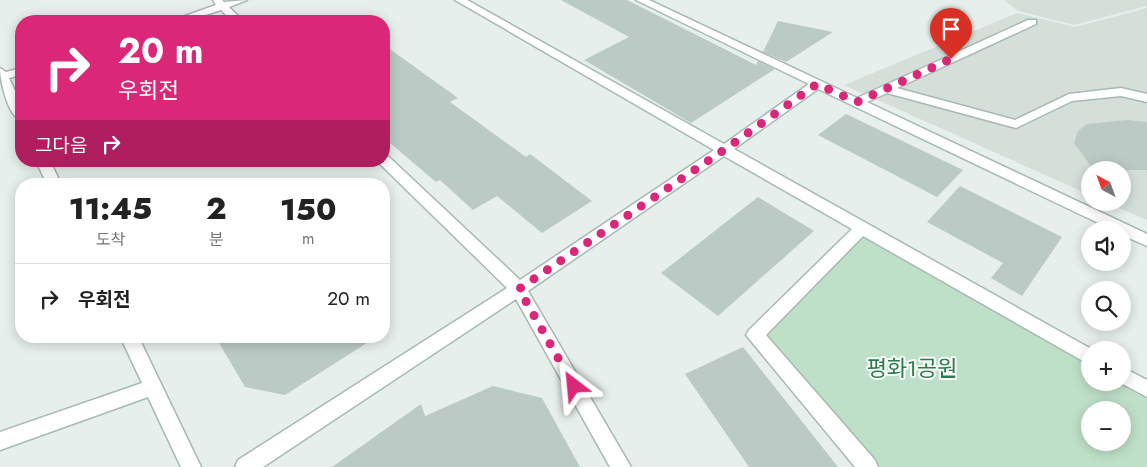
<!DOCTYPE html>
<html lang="ko">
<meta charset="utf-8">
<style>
body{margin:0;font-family:Jost,"Noto Sans KR",sans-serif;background:#f6f6f6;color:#222;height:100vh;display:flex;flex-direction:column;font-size:19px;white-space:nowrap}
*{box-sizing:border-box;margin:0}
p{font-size:16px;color:#767676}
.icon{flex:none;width:28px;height:28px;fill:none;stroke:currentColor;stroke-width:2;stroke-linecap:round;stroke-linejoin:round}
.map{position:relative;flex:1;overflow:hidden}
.sheet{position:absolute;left:15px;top:178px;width:375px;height:165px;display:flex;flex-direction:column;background:#fff;border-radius:20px;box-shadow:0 2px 12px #0003}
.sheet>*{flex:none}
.top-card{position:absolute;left:15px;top:15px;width:375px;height:152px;border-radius:20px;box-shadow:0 2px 12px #0003;background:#db2777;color:#fff;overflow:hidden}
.needle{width:32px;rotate:319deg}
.buttons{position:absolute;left:1081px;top:161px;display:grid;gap:10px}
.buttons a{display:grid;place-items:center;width:50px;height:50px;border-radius:50%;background:#fff;box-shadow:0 2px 12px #0003;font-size:25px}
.pin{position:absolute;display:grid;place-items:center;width:42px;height:42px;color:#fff;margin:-51px -21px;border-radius:50% 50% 50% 0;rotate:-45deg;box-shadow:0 0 5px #0007}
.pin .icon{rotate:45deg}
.me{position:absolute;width:55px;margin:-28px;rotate:331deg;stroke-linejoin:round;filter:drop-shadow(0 0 4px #0008)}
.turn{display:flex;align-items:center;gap:18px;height:105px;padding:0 20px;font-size:22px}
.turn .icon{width:65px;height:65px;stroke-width:2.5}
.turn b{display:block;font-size:35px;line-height:42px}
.then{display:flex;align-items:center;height:48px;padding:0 20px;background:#0003;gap:10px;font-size:19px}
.eta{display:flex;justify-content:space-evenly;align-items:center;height:85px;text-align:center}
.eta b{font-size:30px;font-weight:800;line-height:35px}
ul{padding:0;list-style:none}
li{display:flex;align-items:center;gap:15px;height:70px;padding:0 20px;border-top:1px solid #e0e0e0}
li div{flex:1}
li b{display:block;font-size:19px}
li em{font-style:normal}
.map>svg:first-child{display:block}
.built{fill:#d4dfda}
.green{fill:#bfe0c8;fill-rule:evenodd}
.building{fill:#bbcac4}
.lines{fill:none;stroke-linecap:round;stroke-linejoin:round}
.minor-casing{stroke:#a8b8b2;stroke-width:3}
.minor{fill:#fff;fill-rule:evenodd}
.route{stroke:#db2777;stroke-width:9;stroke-dasharray:0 16.2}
.labels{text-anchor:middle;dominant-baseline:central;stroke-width:4;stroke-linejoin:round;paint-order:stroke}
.near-park-label{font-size:22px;fill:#2d7a4b;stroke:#f7fbf9}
</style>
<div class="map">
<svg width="1147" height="467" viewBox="0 0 1147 467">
<rect width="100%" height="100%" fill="#e6efeb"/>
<path class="built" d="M 1004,0 L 1147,0 L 1147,6 L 1074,25 L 1018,11 Z
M 1147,8 L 1147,220 L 1107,203 L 1122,202 L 1122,170 L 1090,170 L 1090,195 L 844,85 L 1017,13 L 1075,27 Z"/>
<path class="green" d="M 862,228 L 1090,357 L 1090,382 L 1122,382 L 1147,389 L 1147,467 L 868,467 L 755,335 ZM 1090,410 L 1122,410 L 1122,442 L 1090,442 Z"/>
<path class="building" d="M 561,0 L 627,0 L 756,65 L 758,61 L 775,69 L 691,123 L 584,60 L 629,37 Z
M 778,21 L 833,32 L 786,62 L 763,52 Z
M 384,45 L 458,98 L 450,102 L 526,157 L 530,154 L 592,201 L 542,233 L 497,196 L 473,210 L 440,180 L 436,182 L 384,138 Z
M 846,114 L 963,170 L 937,197 L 818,135 Z
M 1127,120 L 1147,122 L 1147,170 L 1094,170 L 1074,143 L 1078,131 L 1087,124 Z
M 960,186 L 1062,237 L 1022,296 L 991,278 L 1003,263 L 927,222 Z
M 758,197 L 814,231 L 718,316 L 661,273 Z
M 215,336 L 378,336 L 285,395 L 245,387 Z
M 743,347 L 838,467 L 749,467 L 685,374 Z
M 493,386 L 542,398 L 580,467 L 332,467 L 421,404 L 425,416 Z"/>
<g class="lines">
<g class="minor-casing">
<path id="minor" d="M 213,0 L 222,0 L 224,2 L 247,0 L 229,7 L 243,21 L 232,21 L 221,10 L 186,21 L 171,21 L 216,5 Z
M 455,0 L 467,0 L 724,144 L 809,84 L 636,0 L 649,0 L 857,98 L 1028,20 L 1036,20 L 1036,24 L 897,88 L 1015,120 L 1069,94 L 1121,88 L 1147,94 L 1147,102 L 1121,96 L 1072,101 L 1016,128 L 887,93 L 867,102 L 1147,234 L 1147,246 L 1122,235 L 1122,230 L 1113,230 L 818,89 L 734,149 L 1093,350 L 1090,350 L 1090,365 L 863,236 L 766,335 L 875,460 L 878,467 L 855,467 L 746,335 L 749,330 L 852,229 L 724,156 L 528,291 L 631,467 L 610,467 L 516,299 L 263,467 L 235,467 L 238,460 L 507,288 L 379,163 L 378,161 L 384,161 L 384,156 L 389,157 L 520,280 L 714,150 Z
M 0,68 L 6,72 L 21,68 L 21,75 L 9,78 L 21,104 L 21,120 C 8,117 0,80 0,68 Z
M 36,161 L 50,161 L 61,184 L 47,184 Z
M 120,336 L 138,336 L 201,467 L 181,467 L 148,397 L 0,450 L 0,432 L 142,383 Z
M 1122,367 L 1147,380 L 1147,397 L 1119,382 L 1122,382 Z"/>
</g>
<use href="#minor" class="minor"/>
</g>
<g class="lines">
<path class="route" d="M 574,386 L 519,289 L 724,150 L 817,84 L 857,102 L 951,59"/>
</g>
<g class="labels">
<g class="near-park-label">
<text x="912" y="368">평화1공원</text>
</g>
</g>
</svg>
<div class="buttons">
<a><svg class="needle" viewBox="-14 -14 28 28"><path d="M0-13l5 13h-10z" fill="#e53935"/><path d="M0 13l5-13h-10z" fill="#767676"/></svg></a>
<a><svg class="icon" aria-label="sound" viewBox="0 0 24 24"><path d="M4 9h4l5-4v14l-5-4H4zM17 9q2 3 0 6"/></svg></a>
<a><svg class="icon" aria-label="search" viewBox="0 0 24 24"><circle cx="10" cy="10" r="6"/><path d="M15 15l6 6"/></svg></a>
<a>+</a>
<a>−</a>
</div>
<div class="pin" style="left:951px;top:59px;background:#d93025"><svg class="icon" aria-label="arrive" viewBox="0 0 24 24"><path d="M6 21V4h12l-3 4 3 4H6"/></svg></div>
<svg class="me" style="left:574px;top:386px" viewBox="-20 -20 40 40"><path d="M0-17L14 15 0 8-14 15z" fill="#db2777" stroke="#fff" stroke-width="4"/></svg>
<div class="top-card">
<div class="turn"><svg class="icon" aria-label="right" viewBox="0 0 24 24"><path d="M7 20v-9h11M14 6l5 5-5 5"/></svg><div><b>20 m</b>우회전</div></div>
<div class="then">그다음<svg class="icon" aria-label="right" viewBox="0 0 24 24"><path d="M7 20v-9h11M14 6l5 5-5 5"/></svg></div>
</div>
<section class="sheet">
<div class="eta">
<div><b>11:45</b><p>도착</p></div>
<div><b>2</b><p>분</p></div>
<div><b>150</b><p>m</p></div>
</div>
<ul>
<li><svg class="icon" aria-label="right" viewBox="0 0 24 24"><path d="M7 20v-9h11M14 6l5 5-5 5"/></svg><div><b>우회전</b></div><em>20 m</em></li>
</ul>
</section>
</div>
